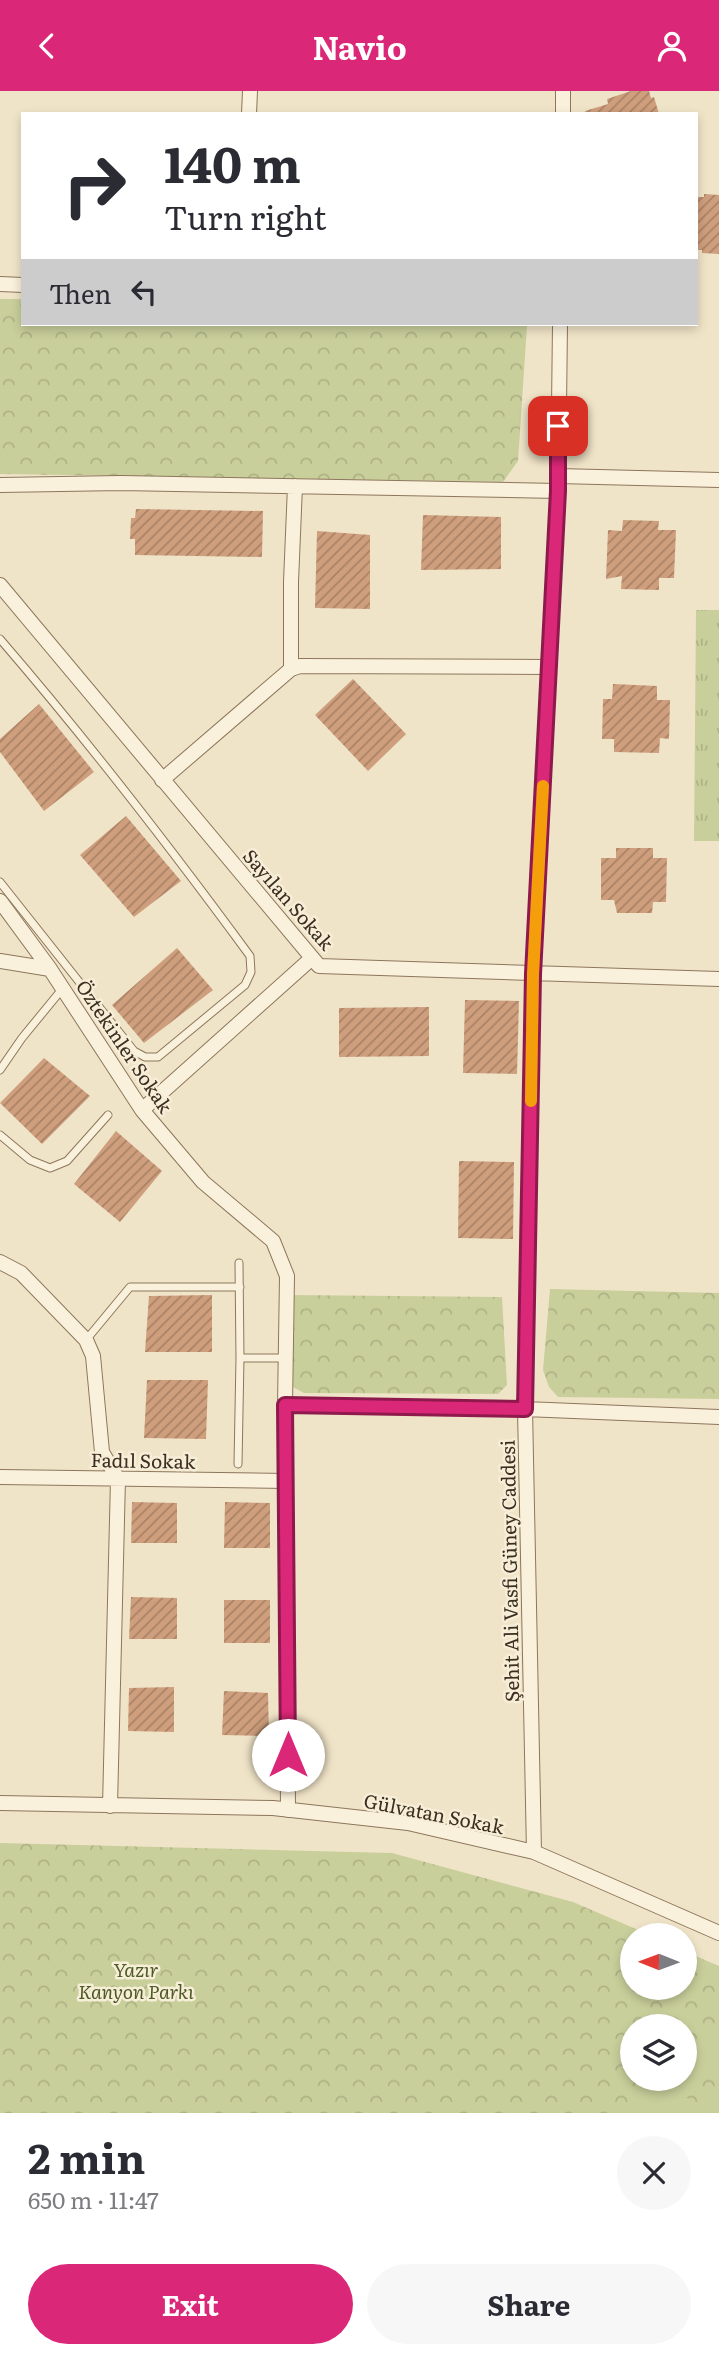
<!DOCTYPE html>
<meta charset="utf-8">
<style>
body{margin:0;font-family:Literata,serif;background:#f7f7f7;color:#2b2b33;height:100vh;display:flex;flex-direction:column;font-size:26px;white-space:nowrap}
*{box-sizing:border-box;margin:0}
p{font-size:23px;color:#7c7c81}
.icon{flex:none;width:38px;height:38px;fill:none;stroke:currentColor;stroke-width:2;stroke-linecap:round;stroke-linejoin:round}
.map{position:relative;height:2022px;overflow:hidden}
.drawer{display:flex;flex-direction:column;background:#fff;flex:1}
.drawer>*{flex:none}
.banner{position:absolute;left:21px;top:21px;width:677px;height:214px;border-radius:0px;box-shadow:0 4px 10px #0003;background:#fff;color:#2b2b33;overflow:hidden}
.needle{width:46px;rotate:271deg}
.tools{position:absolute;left:620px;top:1832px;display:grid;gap:14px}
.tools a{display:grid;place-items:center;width:77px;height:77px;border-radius:50%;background:#fff;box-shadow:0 4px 10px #0003;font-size:35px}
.pin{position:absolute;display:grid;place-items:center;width:60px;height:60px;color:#fff;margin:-30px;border-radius:14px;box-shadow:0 4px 10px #0006}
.me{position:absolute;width:77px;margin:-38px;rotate:0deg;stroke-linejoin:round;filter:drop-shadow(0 0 5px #0008)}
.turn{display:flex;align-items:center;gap:24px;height:147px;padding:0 28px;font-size:32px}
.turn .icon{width:91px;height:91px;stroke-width:2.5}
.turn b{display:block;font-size:49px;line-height:60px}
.then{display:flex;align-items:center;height:66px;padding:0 28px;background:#0003;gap:14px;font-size:26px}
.round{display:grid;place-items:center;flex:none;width:74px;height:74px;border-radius:37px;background:#f7f7f7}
.headline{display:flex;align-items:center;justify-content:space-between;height:119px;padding:0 28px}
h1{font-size:42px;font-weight:700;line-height:52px}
.action{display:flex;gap:14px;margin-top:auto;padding:14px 28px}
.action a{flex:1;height:80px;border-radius:42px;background:#db2777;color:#fff;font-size:28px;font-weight:700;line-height:80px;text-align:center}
.action a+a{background:#f7f7f7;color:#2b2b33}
header{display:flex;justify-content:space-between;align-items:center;height:91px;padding:0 28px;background:#db2777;color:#fff;font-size:32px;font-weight:700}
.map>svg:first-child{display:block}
.grass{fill:url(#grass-tufts)}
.park{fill:url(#park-crowns);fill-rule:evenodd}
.pitch{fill:#c9cf9b}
.building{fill:url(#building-hatch)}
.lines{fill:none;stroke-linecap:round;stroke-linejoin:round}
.service-casing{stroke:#8d765c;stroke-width:9}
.minor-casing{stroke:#8d765c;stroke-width:16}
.service{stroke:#faf1dc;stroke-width:7}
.minor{stroke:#faf1dc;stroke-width:14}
.route-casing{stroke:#8e194d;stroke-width:18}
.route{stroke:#db2777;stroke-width:12}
.slow{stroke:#f59e0b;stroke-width:12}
.labels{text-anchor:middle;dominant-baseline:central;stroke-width:5;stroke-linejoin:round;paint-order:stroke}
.street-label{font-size:19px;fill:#3d2e20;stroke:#f7eed8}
.park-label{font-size:19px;font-style:italic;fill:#4d5a26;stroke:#f7eed8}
</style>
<header><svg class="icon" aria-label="back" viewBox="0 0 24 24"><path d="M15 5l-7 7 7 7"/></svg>Navio<svg class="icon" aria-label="person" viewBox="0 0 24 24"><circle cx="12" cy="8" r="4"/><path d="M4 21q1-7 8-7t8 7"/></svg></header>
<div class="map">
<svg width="719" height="2022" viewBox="0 0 719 2022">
<defs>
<pattern id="grass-tufts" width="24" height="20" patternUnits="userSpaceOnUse" patternTransform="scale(1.75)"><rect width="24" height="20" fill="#c9cf9b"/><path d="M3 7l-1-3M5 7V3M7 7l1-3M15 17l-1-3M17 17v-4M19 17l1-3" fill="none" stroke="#aeb285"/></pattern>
<pattern id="park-crowns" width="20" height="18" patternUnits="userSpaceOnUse" patternTransform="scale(1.75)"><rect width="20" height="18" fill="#c9cf9b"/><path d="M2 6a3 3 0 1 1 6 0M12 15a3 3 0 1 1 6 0" fill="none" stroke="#aeb285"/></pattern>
<pattern id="building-hatch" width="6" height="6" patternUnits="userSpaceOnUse" patternTransform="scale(1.75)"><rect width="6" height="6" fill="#cf9f7d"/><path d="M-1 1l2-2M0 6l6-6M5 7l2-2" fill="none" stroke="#a98266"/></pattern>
</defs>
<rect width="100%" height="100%" fill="#f0e4c8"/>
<path class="grass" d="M 696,519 L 719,519 L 719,750 L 694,750 Z"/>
<path class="park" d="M 0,208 L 23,208 L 23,233 L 525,233 L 527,235 L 518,370 L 503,391 L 0,383 Z
M 550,1198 L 719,1202 L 719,1308 L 558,1306 L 549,1296 L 543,1279 Z
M 289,1204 L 502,1206 L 507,1294 L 498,1303 L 304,1302 L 291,1295 Z
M 0,1752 L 392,1762 L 573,1811 L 650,1844 L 632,1844 L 632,1897 L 684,1897 L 684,1860 L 719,1875 L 719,2022 L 0,2022 ZM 632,1936 L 684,1936 L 684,1988 L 632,1988 Z"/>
<path class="pitch" d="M 702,1939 L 719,1947 L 719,1991 L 685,1976 Z
M 641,1988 L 647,1988 L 719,2022 L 626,2022 Z"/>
<path class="building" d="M 631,0 L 649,0 L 651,7 L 654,6 L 659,23 L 585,23 L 585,20 L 608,13 L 607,8 Z
M 704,103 L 719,104 L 719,163 L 702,162 L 702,159 L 696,159 L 696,106 L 704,106 Z
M 136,418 L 263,420 L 262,466 L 135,464 L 135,448 L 130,448 L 131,427 L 135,427 Z
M 423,424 L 501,426 L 501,478 L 421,479 Z
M 623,429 L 659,430 L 658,439 L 676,439 L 674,487 L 659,487 L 659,499 L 621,498 L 622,485 L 606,488 L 608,439 L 622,440 Z
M 317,440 L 370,444 L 370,518 L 315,517 Z
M 353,588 L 406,643 L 368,680 L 315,624 Z
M 613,593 L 657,595 L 657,609 L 670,609 L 669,648 L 660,647 L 659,662 L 614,661 L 614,648 L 602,648 L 603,608 L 612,608 Z
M 39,613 L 94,681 L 44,720 L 0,661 L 0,648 Z
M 126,725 L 181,790 L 134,826 L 80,764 Z
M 616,757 L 653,757 L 653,767 L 667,767 L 666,811 L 653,811 L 652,822 L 617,822 L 614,809 L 601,809 L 601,767 L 616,767 Z
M 177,857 L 213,899 L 144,952 L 112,914 Z
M 465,909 L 519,910 L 517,983 L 463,982 Z
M 429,916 L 429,965 L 339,966 L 339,917 Z
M 44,967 L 90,1005 L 42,1053 L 0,1012 Z
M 116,1040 L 162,1080 L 120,1131 L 74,1093 Z
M 459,1070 L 514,1071 L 513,1148 L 458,1147 Z
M 212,1204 L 212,1261 L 145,1261 L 149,1205 Z
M 147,1289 L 208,1289 L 206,1348 L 144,1347 Z
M 132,1411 L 177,1412 L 177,1452 L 131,1452 Z
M 225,1411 L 270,1412 L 270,1457 L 224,1457 Z
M 131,1506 L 177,1507 L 177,1548 L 129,1548 Z
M 224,1509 L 270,1509 L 270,1552 L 224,1552 Z
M 174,1596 L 174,1641 L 128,1640 L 129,1597 Z
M 224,1600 L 268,1602 L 269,1645 L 222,1644 Z"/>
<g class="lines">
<g class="service-casing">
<path id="service" d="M 0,548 C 88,650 170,756 250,865 L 251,881 L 245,894 L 158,966 L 145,966 L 134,960 L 0,791
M 0,979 L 22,947 L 63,897
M 0,1044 L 30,1069 L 50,1077 L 67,1070 L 108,1024
M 239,1172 L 240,1267
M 86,1249 L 130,1196 L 240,1196
M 238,1373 L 240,1267 L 286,1267"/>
</g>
<g class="minor-casing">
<path id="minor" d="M 249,23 L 250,0
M 563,23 L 563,0
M 0,193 L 23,194
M 558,385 L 719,389
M 0,394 L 121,392 L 558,400
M 0,494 L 319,875 L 719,888
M 291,578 L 291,491 L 295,395
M 162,689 L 291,578 L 300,575 L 549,576
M 0,810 L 50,878 L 142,1019 L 203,1091 L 273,1150 L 287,1185 L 285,1314 L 288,1719
M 0,870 L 50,878
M 142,1019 L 312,867
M 0,1171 L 21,1182 L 86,1249 L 93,1265 L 102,1361 L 118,1388 L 110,1715
M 285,1314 L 525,1318 L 719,1326
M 0,1386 L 286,1390
M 0,1712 L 273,1717 L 408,1732 L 534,1761 L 719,1842
M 534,1761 L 525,1318 L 533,883 L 558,400 L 560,233"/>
</g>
<use href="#service" class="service"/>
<use href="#minor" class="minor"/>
</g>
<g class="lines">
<g class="route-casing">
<path id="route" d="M 288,1664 L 285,1314 L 525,1318 L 533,883 L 558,400 L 558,335"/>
</g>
<use href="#route" class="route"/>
<path class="slow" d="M 531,1010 L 533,883 L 543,695"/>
</g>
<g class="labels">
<g class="street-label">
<text transform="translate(289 808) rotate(49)">Sayılan Sokak</text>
<text transform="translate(125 955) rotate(56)">Öztekinler Sokak</text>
<text transform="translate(143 1369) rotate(1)">Fadıl Sokak</text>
<text transform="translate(509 1480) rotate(-91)">Şehit Ali Vasfi Güney Caddesi</text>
<text transform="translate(434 1722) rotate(11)">Gülvatan Sokak</text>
</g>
<g class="park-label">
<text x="136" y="1878">Yazır<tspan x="136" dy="22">Kanyon Parkı</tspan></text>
</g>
</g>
</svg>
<div class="tools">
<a><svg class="needle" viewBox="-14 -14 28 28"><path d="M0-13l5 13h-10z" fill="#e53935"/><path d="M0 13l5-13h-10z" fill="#7c7c81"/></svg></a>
<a><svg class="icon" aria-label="layers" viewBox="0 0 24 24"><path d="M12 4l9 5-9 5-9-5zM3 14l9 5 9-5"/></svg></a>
</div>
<div class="pin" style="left:558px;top:335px;background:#d93025"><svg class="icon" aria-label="arrive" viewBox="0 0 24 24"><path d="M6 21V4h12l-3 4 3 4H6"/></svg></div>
<svg class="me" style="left:288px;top:1664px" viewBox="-20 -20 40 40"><circle r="19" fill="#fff"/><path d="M0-13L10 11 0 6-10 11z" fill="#db2777"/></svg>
<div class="banner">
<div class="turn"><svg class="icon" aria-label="right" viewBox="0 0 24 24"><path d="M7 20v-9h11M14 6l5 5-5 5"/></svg><div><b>140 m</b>Turn right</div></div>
<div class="then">Then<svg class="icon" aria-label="left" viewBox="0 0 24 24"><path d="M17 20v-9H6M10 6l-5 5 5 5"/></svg></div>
</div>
</div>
<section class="drawer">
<div class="headline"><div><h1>2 min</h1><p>650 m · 11:47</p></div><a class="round"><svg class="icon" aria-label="close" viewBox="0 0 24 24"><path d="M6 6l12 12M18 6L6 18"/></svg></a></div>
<div class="action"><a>Exit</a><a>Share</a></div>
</section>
